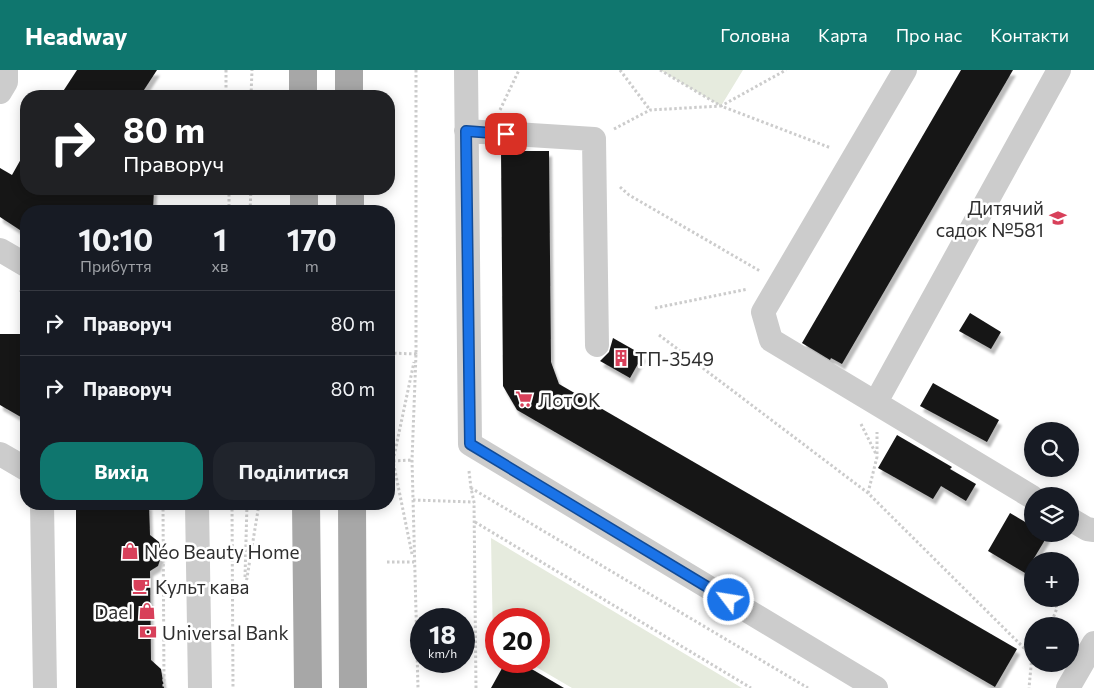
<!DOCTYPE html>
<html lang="uk">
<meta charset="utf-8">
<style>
body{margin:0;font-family:Commissioner,sans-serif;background:#20242c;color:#f1f3f6;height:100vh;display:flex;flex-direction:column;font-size:19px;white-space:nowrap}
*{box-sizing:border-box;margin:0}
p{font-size:16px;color:#9ea1a6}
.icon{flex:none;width:28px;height:28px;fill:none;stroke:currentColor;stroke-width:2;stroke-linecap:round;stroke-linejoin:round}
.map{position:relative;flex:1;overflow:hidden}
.details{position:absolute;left:20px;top:135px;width:375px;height:305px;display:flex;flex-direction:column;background:#171b24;border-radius:20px;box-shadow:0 2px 12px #0003}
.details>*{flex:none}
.hud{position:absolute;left:20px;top:20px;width:375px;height:105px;border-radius:20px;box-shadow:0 2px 12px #0003;background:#202124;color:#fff;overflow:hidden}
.controls{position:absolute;left:1024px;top:352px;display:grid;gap:10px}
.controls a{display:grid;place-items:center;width:55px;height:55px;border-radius:50%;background:#171b24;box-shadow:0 2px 12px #0003;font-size:25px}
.speed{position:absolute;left:410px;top:538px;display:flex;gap:10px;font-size:25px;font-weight:700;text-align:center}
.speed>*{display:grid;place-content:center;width:65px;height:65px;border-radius:50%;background:#171b24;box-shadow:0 2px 12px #0003;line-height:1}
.speed small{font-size:12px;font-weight:400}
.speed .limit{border:8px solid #d22;background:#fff;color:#111}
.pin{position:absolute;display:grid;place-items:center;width:42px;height:42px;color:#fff;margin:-21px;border-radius:10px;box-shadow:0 2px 8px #0006}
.me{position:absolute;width:55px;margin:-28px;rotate:301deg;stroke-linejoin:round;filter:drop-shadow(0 0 4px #0008)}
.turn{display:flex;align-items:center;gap:18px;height:105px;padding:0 20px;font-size:22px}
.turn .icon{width:65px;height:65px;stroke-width:2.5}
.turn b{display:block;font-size:35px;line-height:42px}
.eta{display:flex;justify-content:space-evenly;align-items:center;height:85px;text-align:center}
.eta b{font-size:30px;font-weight:700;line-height:35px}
.primary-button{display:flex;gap:10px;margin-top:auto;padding:10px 20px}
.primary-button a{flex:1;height:58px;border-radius:20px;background:#0f766e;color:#fff;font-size:20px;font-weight:700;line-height:58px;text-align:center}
.primary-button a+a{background:#20242c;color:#f1f3f6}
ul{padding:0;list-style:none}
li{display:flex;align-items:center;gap:15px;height:65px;padding:0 20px;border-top:1px solid #363941}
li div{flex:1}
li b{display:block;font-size:19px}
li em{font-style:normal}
header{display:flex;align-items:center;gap:30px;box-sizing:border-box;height:70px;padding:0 25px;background:#0f766e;color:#fff}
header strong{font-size:24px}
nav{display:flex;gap:28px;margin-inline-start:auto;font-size:18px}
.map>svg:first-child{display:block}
.green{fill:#e6ebde}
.building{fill:#161616;filter:url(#shadow)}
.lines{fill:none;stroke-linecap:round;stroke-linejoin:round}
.path{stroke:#ccc;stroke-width:3;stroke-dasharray:2.5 2.5;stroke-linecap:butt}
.minor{stroke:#ccc;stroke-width:24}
.major{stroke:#a7a7a7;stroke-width:28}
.route-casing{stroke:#114b97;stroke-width:12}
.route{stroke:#1a73e8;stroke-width:9}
.labels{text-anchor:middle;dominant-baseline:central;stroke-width:5;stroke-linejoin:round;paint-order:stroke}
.poi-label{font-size:19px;fill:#2f2f2f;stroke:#fff;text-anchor:start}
</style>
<header>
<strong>Headway</strong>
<nav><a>Головна</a><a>Карта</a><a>Про нас</a><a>Контакти</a></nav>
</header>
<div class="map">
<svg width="1094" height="618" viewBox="0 0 1094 618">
<defs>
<filter id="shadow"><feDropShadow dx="3" dy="5.5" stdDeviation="1" flood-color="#0004"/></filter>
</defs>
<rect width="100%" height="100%" fill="#fff"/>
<path class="green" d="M 660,0 L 743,0 L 721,36 Z
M 491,468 L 742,618 L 572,618 L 526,591 L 539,591 L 539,549 L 496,549 L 496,574 L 493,572 Z"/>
<path class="building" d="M 77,0 L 157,0 L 140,26 L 60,26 Z
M 961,0 L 1013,0 L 842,294 L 831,288 L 830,290 L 802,273 Z
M 26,80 L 26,119 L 154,119 L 153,141 L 26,141 L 26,164 L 0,147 L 0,98 L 12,105 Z
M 501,81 L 549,81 L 551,292 L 559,314 L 1017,579 L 995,617 L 517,340 L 503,316 Z
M 970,243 L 1001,262 L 991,279 L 959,261 Z
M 0,264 L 26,264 L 26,350 L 0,335 Z
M 613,268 L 643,285 L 630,308 L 600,291 L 609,282 Z
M 933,313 L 999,350 L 987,372 L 920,336 Z
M 897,365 L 952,397 L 950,399 L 976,414 L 966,431 L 941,416 L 933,429 L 878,398 Z
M 76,434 L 149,434 L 150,465 L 159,472 L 162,484 L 158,496 L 150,501 L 151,590 L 161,599 L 164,618 L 76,618 Z
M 1010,443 L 1032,456 L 1032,464 L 1048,465 L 1025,503 L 988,481 Z
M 506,591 L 518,591 L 564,618 L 491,618 Z"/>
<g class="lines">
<path class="path" d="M 226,0 L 226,26
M 416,0 L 416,284 L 412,390 L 418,618
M 620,0 L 650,40
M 660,0 L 721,36 L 786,0
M 251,26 L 252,0
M 500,40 L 519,0
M 614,59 L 650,40 L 721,36 L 831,78
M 620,117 L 629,125 L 760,201
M 229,119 L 229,141
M 250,141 L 251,119
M 20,220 L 26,224
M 655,238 L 748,219
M 659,265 L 868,423 L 1032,586 L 1029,618
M 389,283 L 416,284 L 416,286
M 861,354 L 876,384
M 393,391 L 412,390
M 469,401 L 471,418
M 868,423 L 877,387 L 877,362
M 413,430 L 474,432
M 163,434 L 164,618
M 232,434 L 233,618
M 475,452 L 751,618
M 412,484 L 393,391 L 414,292
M 387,492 L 414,492
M 245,507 L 247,434
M 245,520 L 259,434
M 1050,556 L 1057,538 L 1053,529
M 476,618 L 474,432 L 471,418 L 808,618"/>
<path class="minor" d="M 466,0 L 470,374 L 876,618
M 905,0 L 763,242 L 771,270 L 1032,427
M 0,22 L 6,12 L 6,0
M 466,61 L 594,69 L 597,275
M 0,180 L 26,195
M 876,332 L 1059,0
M 0,384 L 26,399
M 42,434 L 45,618
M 197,434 L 200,618
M 1070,449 L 1087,459 L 1094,460
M 1068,618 L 1094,573"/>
<path class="major" d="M 303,0 L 303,26
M 349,0 L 349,26
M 304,119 L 304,141
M 350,119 L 350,141
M 306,434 L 308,618
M 352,434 L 353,618"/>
</g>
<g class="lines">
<g class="route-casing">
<path id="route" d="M 506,64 L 466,61 L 470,374 L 729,530"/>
</g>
<use href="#route" class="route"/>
</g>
<defs>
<g id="school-bare" transform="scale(1.35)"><path d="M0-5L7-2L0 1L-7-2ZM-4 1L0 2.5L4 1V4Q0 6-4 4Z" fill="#d8405a" stroke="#fff" stroke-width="2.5" paint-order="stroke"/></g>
<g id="building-bare" transform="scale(1.35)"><path d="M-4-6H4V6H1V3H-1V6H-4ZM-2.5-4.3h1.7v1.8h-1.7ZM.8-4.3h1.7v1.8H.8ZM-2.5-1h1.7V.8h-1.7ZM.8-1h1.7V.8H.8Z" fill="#d8405a" stroke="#fff" stroke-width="2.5" paint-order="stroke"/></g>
<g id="supermarket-bare" transform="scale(1.35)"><path d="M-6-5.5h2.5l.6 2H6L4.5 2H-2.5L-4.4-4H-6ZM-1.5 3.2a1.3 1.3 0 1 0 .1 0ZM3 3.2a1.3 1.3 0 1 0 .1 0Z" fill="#d8405a" stroke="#fff" stroke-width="2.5" paint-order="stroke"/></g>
<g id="shop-bare" transform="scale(1.35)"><path d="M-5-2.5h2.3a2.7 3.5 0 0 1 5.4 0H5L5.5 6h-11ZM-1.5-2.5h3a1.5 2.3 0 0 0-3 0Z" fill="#d8405a" stroke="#fff" stroke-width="2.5" paint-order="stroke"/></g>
<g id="cafe-bare" transform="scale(1.35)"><path d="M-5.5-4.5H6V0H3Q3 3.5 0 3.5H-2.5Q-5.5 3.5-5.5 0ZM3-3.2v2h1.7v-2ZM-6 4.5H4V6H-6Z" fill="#d8405a" stroke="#fff" stroke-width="2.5" paint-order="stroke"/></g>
<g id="bank-bare" transform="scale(1.35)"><path d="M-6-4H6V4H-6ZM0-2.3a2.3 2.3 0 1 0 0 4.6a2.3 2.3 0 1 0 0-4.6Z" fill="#d8405a" stroke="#fff" stroke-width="2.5" paint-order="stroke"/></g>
</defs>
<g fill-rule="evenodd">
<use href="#school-bare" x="1058" y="148"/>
<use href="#building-bare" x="621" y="288"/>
<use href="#supermarket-bare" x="524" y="329"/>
<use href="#shop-bare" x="130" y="481"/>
<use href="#cafe-bare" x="141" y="516"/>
<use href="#shop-bare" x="147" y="541"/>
<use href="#bank-bare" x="148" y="562"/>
</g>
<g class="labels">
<g class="poi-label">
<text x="1044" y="137" text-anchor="end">Дитячий<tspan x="1044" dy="22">садок №581</tspan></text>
<text x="635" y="288">ТП-3549</text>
<text x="538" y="329">ЛотОК</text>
<text x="144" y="481">Néo Beauty Home</text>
<text x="155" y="516">Культ кава</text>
<text x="133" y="541" text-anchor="end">Dael</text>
<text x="162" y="562">Universal Bank</text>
</g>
</g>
</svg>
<div class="controls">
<a><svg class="icon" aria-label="search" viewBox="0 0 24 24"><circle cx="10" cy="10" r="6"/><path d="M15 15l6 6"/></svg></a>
<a><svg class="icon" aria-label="layers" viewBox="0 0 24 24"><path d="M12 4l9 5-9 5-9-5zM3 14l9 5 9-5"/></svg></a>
<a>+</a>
<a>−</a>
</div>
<div class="speed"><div>18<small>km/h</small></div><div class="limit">20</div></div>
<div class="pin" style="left:506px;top:64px;background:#d93025"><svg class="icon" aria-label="arrive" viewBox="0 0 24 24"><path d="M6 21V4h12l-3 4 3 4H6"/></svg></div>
<svg class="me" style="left:729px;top:530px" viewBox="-20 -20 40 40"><circle r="17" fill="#1a73e8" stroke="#fff" stroke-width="3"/><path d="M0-11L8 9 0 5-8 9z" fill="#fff"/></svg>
<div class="hud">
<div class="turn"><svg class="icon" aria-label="right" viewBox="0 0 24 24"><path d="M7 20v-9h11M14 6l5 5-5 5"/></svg><div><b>80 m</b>Праворуч</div></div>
</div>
<section class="details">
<div class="eta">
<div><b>10:10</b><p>Прибуття</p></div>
<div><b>1</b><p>хв</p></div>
<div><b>170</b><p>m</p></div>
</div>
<ul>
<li><svg class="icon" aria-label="right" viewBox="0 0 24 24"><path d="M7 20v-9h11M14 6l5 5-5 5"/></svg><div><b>Праворуч</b></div><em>80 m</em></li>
<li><svg class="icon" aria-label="right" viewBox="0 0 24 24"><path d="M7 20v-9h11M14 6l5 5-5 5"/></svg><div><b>Праворуч</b></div><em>80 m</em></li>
</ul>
<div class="primary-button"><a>Вихід</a><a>Поділитися</a></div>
</section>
</div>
